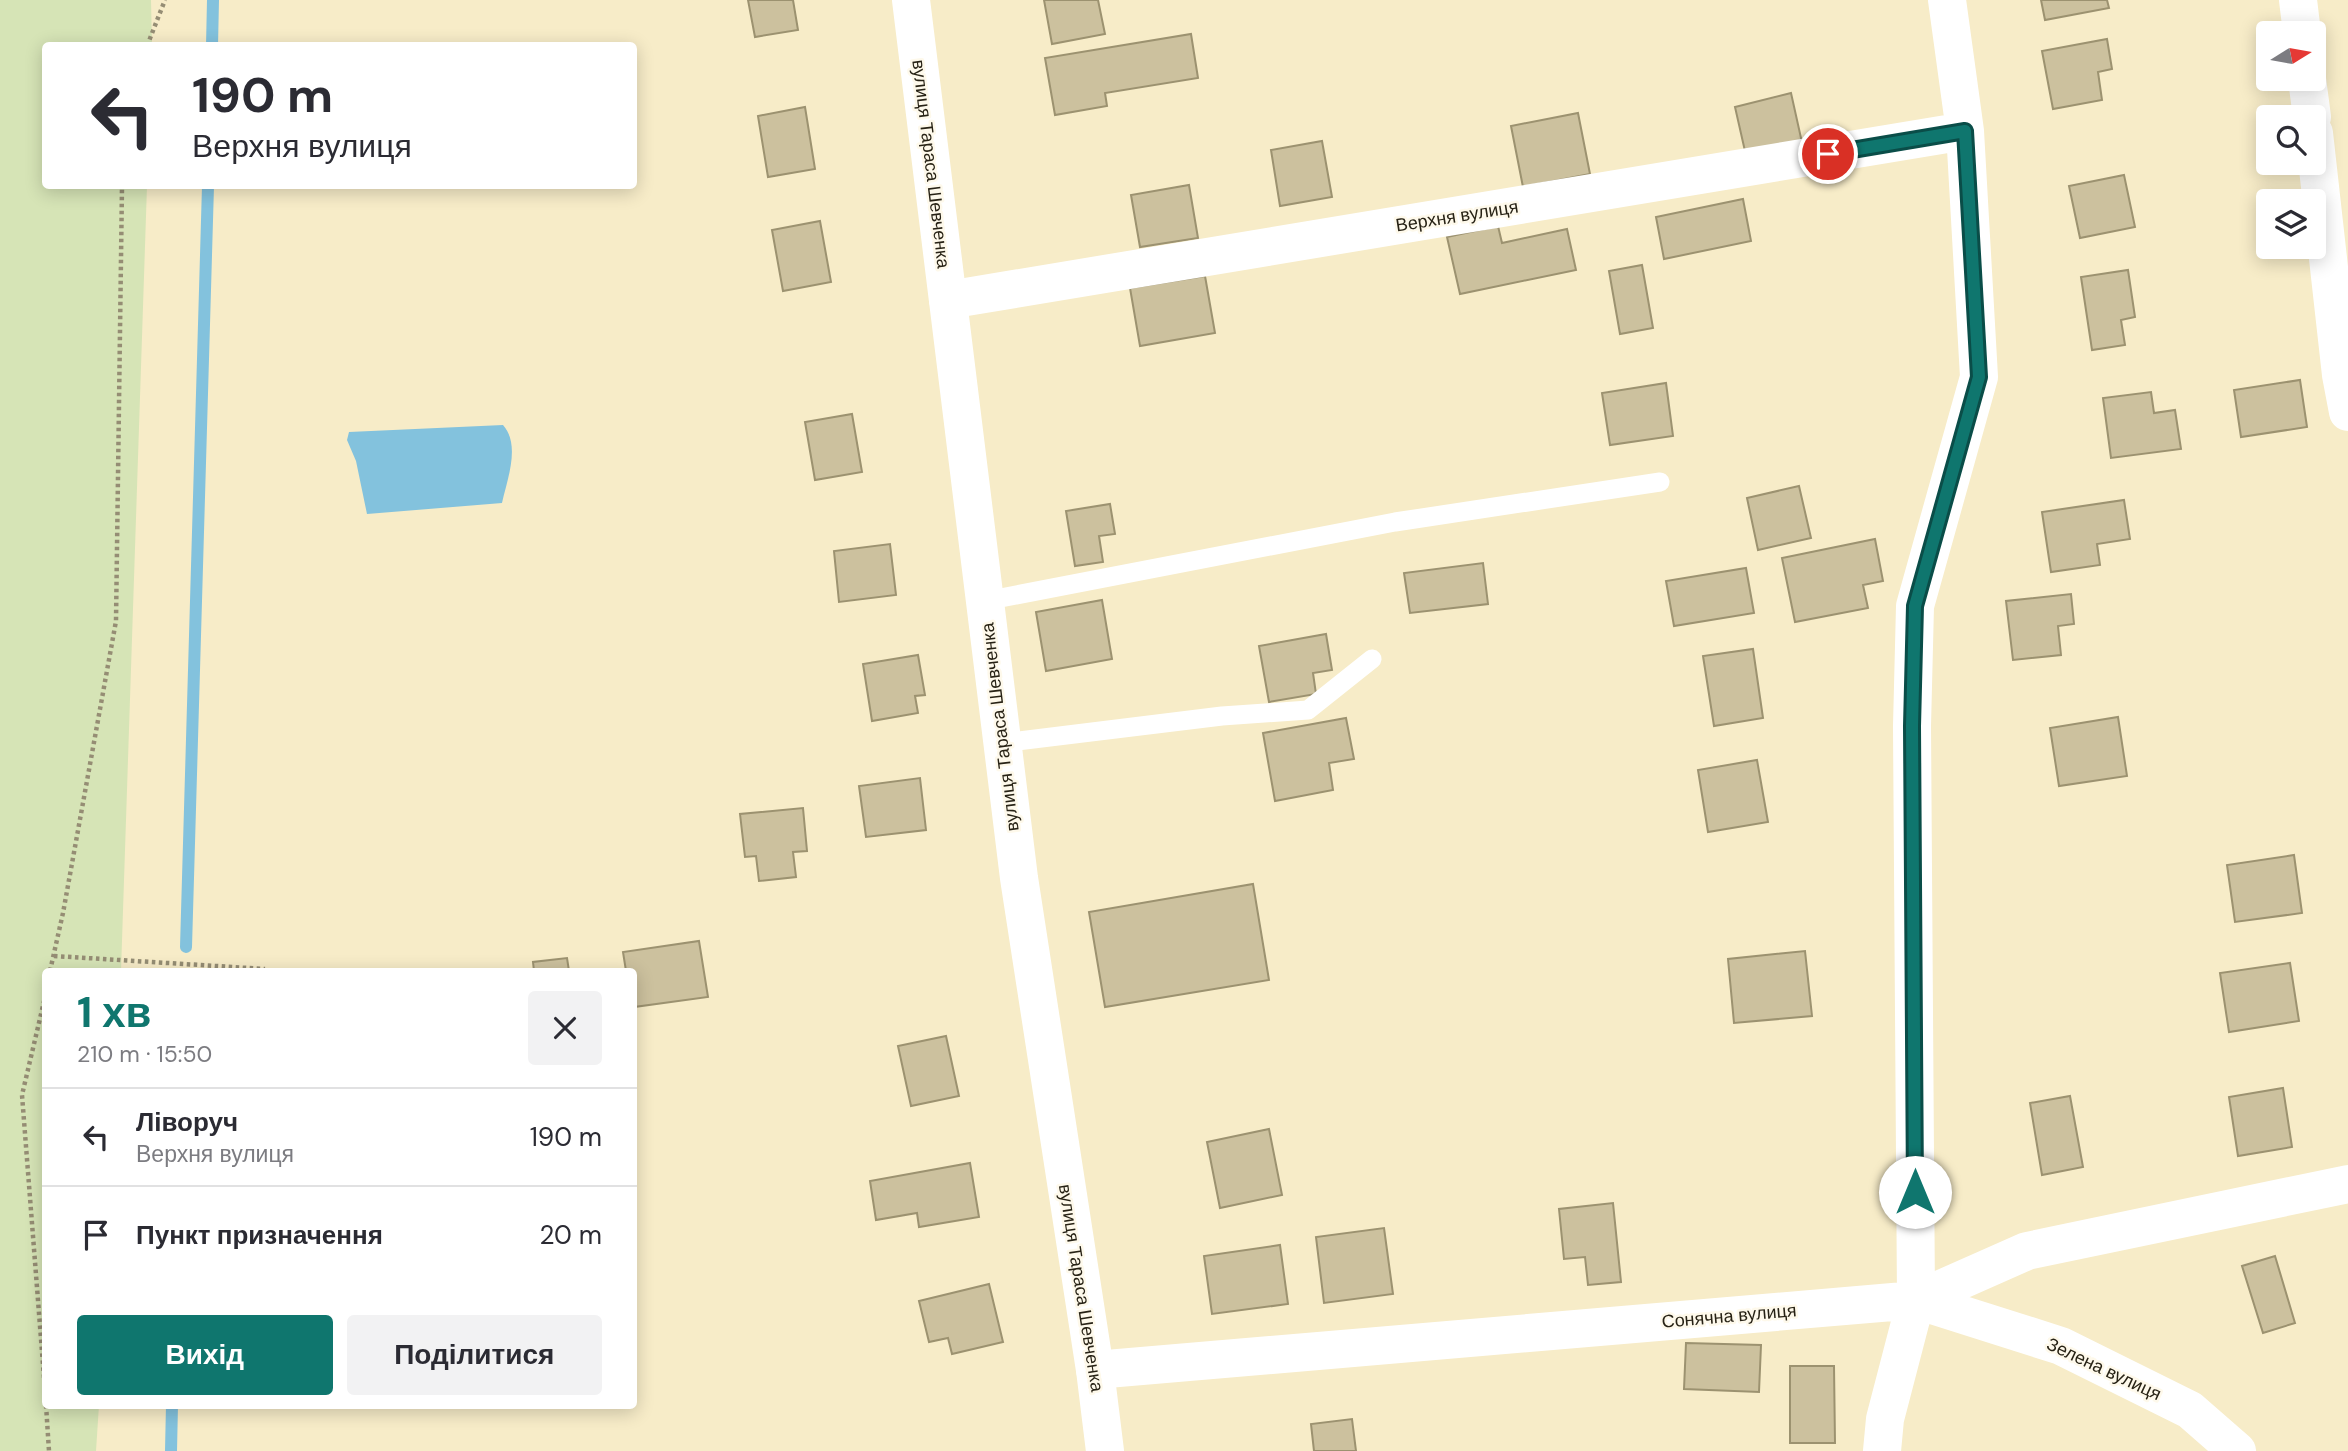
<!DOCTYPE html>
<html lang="uk">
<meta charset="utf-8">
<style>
body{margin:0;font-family:"DM Sans",sans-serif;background:#f2f2f3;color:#2b2b33;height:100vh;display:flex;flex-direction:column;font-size:26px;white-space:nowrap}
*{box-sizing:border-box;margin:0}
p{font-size:23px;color:#7c7c81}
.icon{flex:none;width:38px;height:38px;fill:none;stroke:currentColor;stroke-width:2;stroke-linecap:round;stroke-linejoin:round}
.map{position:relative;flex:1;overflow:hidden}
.panel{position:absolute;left:42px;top:968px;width:595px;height:441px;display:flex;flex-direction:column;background:#fff;border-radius:7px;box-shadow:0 4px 18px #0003}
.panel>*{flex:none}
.top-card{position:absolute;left:42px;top:42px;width:595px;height:147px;border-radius:7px;box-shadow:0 4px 18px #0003;background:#fff;color:#2b2b33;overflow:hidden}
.needle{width:46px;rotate:79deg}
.buttons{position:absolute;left:2256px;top:21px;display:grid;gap:14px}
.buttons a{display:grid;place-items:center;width:70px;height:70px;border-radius:7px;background:#fff;box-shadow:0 4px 18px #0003;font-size:35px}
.pin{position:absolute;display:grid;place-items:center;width:60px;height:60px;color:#fff;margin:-30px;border:4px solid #fff;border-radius:50%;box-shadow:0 2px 7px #0007}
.me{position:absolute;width:77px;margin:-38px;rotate:0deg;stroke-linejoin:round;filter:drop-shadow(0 0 5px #0008)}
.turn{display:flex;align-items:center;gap:24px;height:147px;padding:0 35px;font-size:32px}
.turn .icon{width:91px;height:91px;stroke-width:2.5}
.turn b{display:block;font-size:49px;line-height:60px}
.round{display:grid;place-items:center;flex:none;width:74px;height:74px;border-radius:7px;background:#f2f2f3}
.summary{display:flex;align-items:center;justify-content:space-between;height:119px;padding:0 35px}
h1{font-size:42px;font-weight:700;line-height:52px;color:#0f766e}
.button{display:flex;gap:14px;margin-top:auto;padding:14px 35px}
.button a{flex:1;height:80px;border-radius:7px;background:#0f766e;color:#fff;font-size:28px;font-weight:700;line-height:80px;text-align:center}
.button a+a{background:#f2f2f3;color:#2b2b33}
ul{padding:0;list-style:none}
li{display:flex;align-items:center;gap:21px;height:98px;padding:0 35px;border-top:2px solid #e1e1e2}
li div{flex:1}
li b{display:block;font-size:26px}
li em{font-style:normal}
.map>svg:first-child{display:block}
.green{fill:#d6e4b6}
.water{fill:#83c2dd}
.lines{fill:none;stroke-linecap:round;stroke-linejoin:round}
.stream{stroke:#83c2dd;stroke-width:12}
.building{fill:#ccc19e;stroke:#9c9270;stroke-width:2}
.path{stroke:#958d74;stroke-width:4.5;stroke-dasharray:3.5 3.5;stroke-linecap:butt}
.lane{stroke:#fff;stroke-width:19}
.street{stroke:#fff;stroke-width:38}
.secondary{stroke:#fff;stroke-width:38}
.route-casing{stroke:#0a4d48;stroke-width:18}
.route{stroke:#0f766e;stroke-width:12}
.labels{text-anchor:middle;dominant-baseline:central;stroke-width:5;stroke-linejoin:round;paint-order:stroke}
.street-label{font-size:18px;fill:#272215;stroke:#fef9eb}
</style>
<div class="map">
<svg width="2348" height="1451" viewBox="0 0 2348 1451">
<rect width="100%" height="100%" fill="#f7ecc8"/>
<path class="green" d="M 0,0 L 151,0 L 152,45 L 46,46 L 46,186 L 147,186 L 121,971 L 46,971 L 46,1405 L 99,1405 L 96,1451 L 0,1451 Z"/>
<path class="water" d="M 503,425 C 521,445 507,480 502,503 L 367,514 L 356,461 L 347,440 L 349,432 Z"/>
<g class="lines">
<path class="stream" d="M 212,46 L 213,0
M 186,947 L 208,186
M 171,1451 L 172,1405"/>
</g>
<path class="building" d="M 748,0 L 793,0 L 798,30 L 755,37 Z
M 1044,0 L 1098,0 L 1105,34 L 1052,44 Z
M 2041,0 L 2107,0 L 2109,8 L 2045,20 Z
M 1191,34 L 1198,78 L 1105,93 L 1107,106 L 1055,115 L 1045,58 Z
M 2107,39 L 2112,69 L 2098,72 L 2102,100 L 2053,109 L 2042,51 Z
M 1791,93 L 1803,147 L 1747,160 L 1735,107 Z
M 805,107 L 815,169 L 768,177 L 758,116 Z
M 1578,113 L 1590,174 L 1523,187 L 1511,126 Z
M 1322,141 L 1332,197 L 1280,206 L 1271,150 Z
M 2124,175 L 2135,227 L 2080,238 L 2069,186 Z
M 1189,185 L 1198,238 L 1140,247 L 1131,195 Z
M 1743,199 L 1751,241 L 1664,259 L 1656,217 Z
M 820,221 L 831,282 L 783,291 L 772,230 Z
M 1498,226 L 1502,243 L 1567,229 L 1576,270 L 1460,294 L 1447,237 Z
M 1642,265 L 1653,328 L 1620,334 L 1609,271 Z
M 2128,270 L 2135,317 L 2121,320 L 2125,345 L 2092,350 L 2081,277 Z
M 1205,276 L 1215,333 L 1140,346 L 1130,288 Z
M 2300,380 L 2307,427 L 2241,437 L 2234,390 Z
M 1666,383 L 1673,436 L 1610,445 L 1602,393 Z
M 2151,392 L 2154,413 L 2175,410 L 2181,449 L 2111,458 L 2103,398 Z
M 852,414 L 862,472 L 815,480 L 805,422 Z
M 1799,486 L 1811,538 L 1758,550 L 1747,498 Z
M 2124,500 L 2130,539 L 2097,544 L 2100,565 L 2051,572 L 2042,512 Z
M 1110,504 L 1115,534 L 1099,536 L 1103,562 L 1075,566 L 1066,511 Z
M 1875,539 L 1883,581 L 1863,585 L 1868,608 L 1795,622 L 1782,558 Z
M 890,544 L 896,595 L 839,602 L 834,551 Z
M 1483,563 L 1488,604 L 1410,613 L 1404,573 Z
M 1746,568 L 1754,613 L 1674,626 L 1666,581 Z
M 2071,594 L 2074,624 L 2058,626 L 2061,655 L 2013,660 L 2006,601 Z
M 1102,600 L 1112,659 L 1046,671 L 1036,612 Z
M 1326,634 L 1332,670 L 1313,673 L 1316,694 L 1269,702 L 1259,646 Z
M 1753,649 L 1763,718 L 1714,726 L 1703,656 Z
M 918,655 L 925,695 L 915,696 L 918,713 L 872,721 L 863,664 Z
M 2118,717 L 2127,776 L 2059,786 L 2050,728 Z
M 1346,718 L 1354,759 L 1329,763 L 1333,790 L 1275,801 L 1263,733 Z
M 1757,760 L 1768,822 L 1708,832 L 1698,770 Z
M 920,778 L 926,830 L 866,837 L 859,786 Z
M 803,808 L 807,851 L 793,852 L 796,877 L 759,881 L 756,856 L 745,857 L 740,814 Z
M 2294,855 L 2302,913 L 2235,922 L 2227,865 Z
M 1253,884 L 1269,980 L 1105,1007 L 1089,912 Z
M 699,941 L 708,997 L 634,1007 L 634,971 L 626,971 L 623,952 Z
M 1805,951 L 1812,1016 L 1734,1023 L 1728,959 Z
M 567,958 L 569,971 L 534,971 L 533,962 Z
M 2290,963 L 2299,1021 L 2229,1032 L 2220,973 Z
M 946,1036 L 959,1096 L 911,1106 L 898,1046 Z
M 2283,1088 L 2292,1147 L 2238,1156 L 2229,1097 Z
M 2070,1096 L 2083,1167 L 2042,1175 L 2030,1103 Z
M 1269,1129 L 1282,1195 L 1220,1208 L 1207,1142 Z
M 970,1163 L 979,1217 L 919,1227 L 917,1213 L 876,1220 L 870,1181 Z
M 1613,1203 L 1621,1282 L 1588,1285 L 1585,1257 L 1564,1259 L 1559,1209 Z
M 1384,1228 L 1393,1294 L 1324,1303 L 1316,1237 Z
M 1280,1245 L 1288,1304 L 1212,1314 L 1204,1256 Z
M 2275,1256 L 2295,1323 L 2263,1333 L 2242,1266 Z
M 989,1284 L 1003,1342 L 952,1354 L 948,1338 L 929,1342 L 919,1301 Z
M 1686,1343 L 1761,1345 L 1759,1392 L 1684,1389 Z
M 1790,1366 L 1834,1366 L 1835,1443 L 1790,1443 Z
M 1352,1419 L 1356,1451 L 1314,1451 L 1311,1424 Z"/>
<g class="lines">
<path class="path" d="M 147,46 L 165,0
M 54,956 L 265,969
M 50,971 L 63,913 L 116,621 L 122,186
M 46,993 L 22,1095 L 46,1403
M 46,1405 L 49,1451"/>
<path class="lane" d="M 985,601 L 1395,522 L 1660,482
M 1002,743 L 1222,716 L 1308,710 L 1372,659"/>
<path class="street" d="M 2298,0 L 2302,33
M 2307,79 L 2312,117
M 2314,133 L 2341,375 L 2348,412
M 948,300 L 1965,131
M 1916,1300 L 2061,1346 L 2190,1410 L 2237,1451
M 1095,1370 L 1916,1300 L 2027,1251 L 2348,1184
M 1882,1451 L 1885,1419 L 1916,1300 L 1912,726 L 1915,606 L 1979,377 L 1965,131 L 1947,0"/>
<path class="secondary" d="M 911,0 L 1019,878 L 1095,1370 L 1105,1451"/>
</g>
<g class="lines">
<g class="route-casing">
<path id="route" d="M 1828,154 L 1965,131 L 1979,377 L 1915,606 L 1912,726 L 1915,1192"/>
</g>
<use href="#route" class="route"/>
</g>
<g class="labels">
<g class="street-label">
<text transform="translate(931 164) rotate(83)">вулиця Тараса Шевченка</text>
<text transform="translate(1457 216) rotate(-9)">Верхня вулиця</text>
<text transform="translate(1000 727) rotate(-97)">вулиця Тараса Шевченка</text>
<text transform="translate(1081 1288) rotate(81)">вулиця Тараса Шевченка</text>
<text transform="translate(1729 1316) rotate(-5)">Сонячна вулиця</text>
<text transform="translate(2104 1369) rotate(25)">Зелена вулиця</text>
</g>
</g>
</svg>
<div class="buttons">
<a><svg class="needle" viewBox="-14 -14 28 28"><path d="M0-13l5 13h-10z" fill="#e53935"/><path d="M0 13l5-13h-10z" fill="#7c7c81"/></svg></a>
<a><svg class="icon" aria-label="search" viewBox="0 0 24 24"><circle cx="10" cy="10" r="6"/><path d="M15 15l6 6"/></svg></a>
<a><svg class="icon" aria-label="layers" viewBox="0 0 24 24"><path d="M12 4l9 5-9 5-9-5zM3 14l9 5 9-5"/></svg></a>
</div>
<div class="pin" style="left:1828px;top:154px;background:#d93025"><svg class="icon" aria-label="arrive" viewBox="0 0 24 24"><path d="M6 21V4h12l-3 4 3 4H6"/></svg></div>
<svg class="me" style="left:1915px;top:1192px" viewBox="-20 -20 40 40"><circle r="19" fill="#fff"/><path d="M0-13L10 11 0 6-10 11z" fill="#0f766e"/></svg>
<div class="top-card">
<div class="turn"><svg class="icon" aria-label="left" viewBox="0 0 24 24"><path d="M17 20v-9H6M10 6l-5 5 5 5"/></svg><div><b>190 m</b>Верхня вулиця</div></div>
</div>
<section class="panel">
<div class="summary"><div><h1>1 хв</h1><p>210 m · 15:50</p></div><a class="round"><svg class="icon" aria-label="close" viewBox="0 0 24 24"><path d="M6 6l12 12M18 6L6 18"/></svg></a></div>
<ul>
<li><svg class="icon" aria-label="left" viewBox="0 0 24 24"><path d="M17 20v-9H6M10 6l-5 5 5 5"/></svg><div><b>Ліворуч</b><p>Верхня вулиця</p></div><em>190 m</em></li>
<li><svg class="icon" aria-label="arrive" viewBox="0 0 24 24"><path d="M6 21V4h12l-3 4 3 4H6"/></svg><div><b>Пункт призначення</b></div><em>20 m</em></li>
</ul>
<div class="button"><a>Вихід</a><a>Поділитися</a></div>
</section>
</div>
